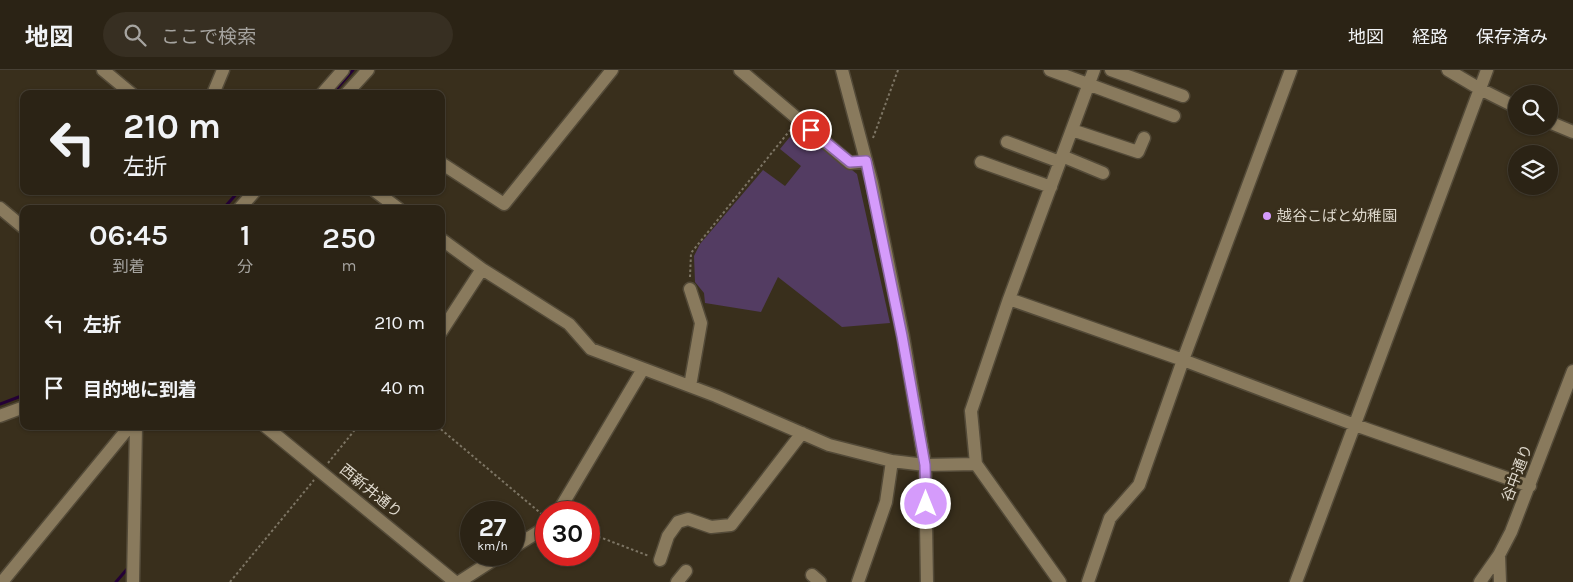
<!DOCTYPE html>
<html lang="ja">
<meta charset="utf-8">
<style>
body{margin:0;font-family:Karla,"Noto Sans JP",sans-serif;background:#372f22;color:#f1f3f6;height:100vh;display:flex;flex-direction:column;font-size:19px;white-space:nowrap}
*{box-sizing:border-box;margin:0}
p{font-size:16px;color:#a6a4a0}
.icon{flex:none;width:28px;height:28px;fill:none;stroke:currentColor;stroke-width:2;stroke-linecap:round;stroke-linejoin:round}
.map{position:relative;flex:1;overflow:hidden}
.sheet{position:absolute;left:20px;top:135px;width:425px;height:225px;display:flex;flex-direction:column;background:#2b2315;border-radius:10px;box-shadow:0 1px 4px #0004,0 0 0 1px #474034}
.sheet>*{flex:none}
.top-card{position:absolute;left:20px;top:20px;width:425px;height:105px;border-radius:10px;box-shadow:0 1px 4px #0004,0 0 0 1px #474034;background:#2b2315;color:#f1f3f6;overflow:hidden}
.tools{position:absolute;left:1508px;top:15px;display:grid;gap:10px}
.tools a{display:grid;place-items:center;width:50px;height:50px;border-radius:50%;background:#2b2315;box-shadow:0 1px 4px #0004,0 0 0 1px #474034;font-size:25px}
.speed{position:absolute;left:460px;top:431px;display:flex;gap:10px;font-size:25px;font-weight:700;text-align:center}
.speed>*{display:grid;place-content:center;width:65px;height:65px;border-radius:50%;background:#2b2315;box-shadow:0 1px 4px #0004,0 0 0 1px #474034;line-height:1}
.speed small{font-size:12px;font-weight:400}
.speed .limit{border:8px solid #d22;background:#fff;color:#111}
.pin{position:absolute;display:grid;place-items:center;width:42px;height:42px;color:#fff;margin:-21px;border:2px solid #fff;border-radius:50%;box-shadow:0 1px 5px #0007}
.me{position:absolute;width:55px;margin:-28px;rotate:0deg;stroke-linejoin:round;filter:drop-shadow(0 0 4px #0008)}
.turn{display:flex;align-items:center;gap:18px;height:105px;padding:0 20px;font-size:22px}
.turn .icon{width:65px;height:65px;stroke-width:2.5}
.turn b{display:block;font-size:35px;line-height:42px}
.eta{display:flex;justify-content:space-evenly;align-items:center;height:85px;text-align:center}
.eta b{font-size:30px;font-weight:600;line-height:35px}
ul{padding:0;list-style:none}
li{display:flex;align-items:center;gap:15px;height:65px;padding:0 20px}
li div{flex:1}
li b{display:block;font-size:19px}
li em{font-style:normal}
header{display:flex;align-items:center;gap:30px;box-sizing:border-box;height:70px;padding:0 25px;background:#2b2315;border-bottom:1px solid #474034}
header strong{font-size:24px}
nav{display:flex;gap:28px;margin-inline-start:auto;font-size:18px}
.search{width:350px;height:45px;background:#372f22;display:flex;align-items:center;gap:12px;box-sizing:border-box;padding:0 18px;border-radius:28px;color:#a6a4a0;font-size:19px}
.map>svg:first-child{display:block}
.green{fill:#533c62}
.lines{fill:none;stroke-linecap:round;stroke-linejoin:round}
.stream{stroke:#240036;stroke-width:3}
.minor-casing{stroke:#534a38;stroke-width:15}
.path{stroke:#7d7564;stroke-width:2;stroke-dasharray:2.5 2.5;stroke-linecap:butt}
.minor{stroke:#897a5d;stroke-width:12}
.route-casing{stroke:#8a65a3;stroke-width:12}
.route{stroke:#d59bfb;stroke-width:9}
.poi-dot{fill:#d59bfb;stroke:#392f1c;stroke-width:2}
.labels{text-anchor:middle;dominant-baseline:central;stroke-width:5;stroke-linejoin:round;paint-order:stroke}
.poi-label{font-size:15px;fill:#ded8cc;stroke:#392f1c;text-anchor:start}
.street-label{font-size:15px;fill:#ded8cc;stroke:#392f1c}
</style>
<header>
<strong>地図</strong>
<div class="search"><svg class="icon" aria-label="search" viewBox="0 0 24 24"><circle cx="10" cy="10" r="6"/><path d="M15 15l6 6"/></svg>ここで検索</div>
<nav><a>地図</a><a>経路</a><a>保存済み</a></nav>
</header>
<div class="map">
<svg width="1573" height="512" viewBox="0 0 1573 512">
<rect width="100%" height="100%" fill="#392f1c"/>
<path class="green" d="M 798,57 L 857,104 L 890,253 L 842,257 L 778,207 L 761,242 L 705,233 L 704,223 L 695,212 L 694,186 L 700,174 L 763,100 L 785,116 L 801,96 L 780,79 Z"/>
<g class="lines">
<path class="stream" d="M 332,24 L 353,0
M 223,139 L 239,121
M 0,334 L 24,325
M 116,512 L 128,498"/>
<g class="minor-casing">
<path id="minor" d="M 103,0 L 132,24
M 740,0 L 850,93 L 866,91
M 842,0 L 872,113 L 903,266 L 925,395 L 927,512
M 1050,0 L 1174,46
M 1111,0 L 1183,26
M 1448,0 L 1480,19 L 1516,37
M 213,24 L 223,0
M 322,24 L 343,0
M 346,24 L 368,0
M 1549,52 L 1573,62
M 1072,60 L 1138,82 L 1144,68
M 1007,72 L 1060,92
M 1062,86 L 1103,103
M 981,92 L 1051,117
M 441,93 L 504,134 L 612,0
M 375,121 L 399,139
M 0,138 L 24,158
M 239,139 L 255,121
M 441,169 L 482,199 L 569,254 L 591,279 L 716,326 L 829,375 L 892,391 L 925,395 L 976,394
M 690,219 L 701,253 L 690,316
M 1009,229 L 1183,290 L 1355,355 L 1530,416
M 441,262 L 482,199
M 0,346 L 24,337
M 265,356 L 455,512
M 558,442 L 643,299
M 514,477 L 546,457
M 1499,485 L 1500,512
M 660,490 L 668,466 L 678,452 L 688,449 L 711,457 L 731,455 L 802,363
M 812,505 L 820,512
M 2,512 L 130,356
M 133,512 L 136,356
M 459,512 L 501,485
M 677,512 L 686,501
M 858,512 L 886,432 L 892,391
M 1060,512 L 976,394 L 971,341 L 1009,229 L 1094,0
M 1088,512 L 1110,448 L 1139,415 L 1183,290 L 1291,0
M 1296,512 L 1487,0
M 1480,512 L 1499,485 L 1511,462 L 1573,301"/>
</g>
<path class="path" d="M 873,68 L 898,0
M 690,207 L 691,183 L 791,59
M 437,356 L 544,446
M 328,393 L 358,356
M 589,463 L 649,486
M 230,512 L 314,410"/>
<use href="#minor" class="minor"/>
</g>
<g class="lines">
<g class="route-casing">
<path id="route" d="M 811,60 L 850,92 L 866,91 L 902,266 L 925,395 L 926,434"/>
</g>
<use href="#route" class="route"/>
</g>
<circle class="poi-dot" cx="1267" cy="146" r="5"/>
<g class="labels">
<g class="poi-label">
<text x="1277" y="146">越谷こばと幼稚園</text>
</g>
<g class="street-label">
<text transform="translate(1517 403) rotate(-69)">谷中通り</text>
<text transform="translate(371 421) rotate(39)">西新井通り</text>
</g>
</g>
</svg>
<div class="tools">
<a><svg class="icon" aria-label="search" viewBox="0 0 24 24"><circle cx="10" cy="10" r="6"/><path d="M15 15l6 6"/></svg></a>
<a><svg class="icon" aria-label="layers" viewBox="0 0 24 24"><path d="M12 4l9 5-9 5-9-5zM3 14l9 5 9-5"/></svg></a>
</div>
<div class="speed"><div>27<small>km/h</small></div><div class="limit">30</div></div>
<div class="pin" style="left:811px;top:60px;background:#d93025"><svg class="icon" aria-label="arrive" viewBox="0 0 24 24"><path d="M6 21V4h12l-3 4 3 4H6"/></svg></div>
<svg class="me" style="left:926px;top:434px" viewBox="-20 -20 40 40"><circle r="17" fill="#d59bfb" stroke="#fff" stroke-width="3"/><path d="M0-11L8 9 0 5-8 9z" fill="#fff"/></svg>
<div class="top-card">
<div class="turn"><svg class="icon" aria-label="left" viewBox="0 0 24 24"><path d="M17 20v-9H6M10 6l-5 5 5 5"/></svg><div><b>210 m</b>左折</div></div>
</div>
<section class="sheet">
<div class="eta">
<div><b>06:45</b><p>到着</p></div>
<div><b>1</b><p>分</p></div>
<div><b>250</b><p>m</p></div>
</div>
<ul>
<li><svg class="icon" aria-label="left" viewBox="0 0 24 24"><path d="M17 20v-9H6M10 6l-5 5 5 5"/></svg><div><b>左折</b></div><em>210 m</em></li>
<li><svg class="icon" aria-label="arrive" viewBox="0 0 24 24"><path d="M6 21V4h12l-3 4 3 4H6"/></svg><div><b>目的地に到着</b></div><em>40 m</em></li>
</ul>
</section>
</div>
